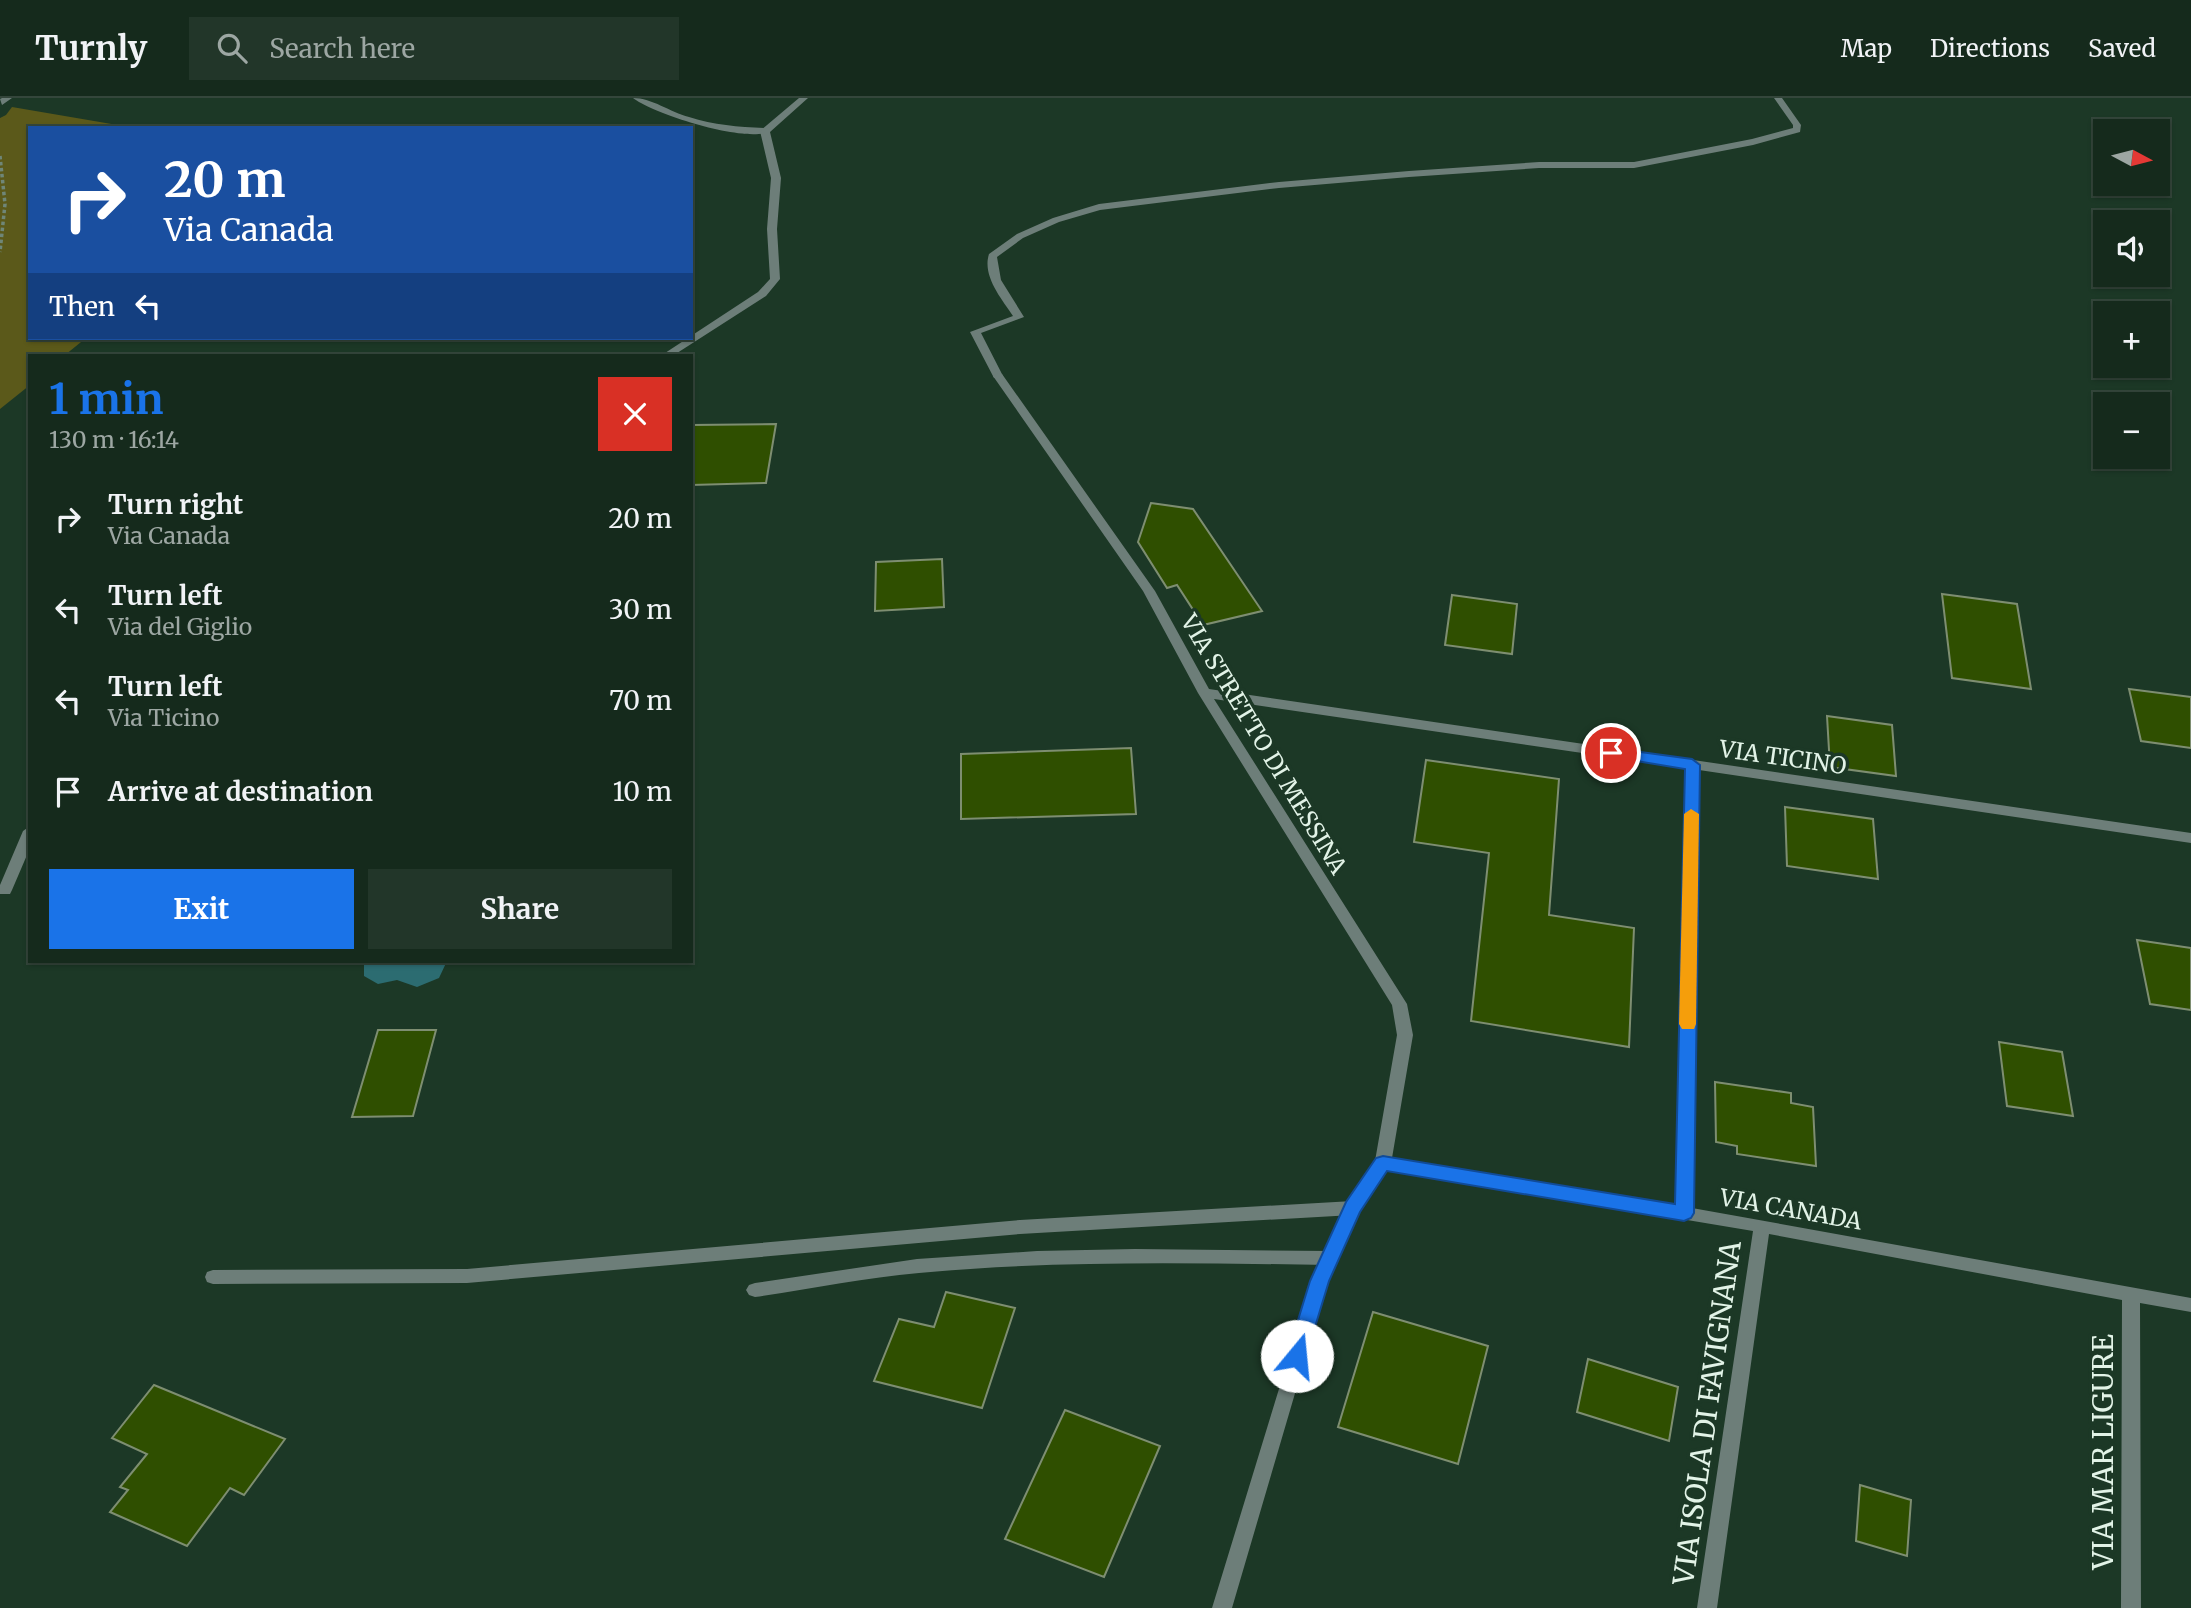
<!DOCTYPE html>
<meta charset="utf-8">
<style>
body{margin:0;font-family:Merriweather,serif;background:#223629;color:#f1f3f6;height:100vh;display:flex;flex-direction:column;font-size:26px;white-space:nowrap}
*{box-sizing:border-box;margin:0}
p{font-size:23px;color:#9da7a3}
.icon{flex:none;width:38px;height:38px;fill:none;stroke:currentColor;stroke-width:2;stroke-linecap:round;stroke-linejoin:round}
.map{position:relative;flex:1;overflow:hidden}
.sheet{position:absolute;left:28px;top:256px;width:665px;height:609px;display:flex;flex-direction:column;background:#152a1c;border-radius:0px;box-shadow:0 2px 5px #0004,0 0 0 2px #34463b}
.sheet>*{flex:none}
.hud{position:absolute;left:28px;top:28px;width:665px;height:214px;border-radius:0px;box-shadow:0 2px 5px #0004,0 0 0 2px #34463b;background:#1a4fa0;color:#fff;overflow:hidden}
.needle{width:46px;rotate:97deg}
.fabs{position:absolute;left:2093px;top:21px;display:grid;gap:14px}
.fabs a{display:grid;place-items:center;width:77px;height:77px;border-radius:0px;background:#152a1c;box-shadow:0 2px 5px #0004,0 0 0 2px #34463b;font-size:35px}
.pin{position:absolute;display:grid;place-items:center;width:60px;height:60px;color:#fff;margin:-30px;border:4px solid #fff;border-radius:50%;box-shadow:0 2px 7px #0007}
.me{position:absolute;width:77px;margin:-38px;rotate:17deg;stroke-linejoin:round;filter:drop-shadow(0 0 5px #0008)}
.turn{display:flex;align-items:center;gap:24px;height:147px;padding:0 21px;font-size:32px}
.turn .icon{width:91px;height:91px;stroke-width:2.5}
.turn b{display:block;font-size:49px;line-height:60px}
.then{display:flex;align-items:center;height:66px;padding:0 21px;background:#0003;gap:14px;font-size:26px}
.round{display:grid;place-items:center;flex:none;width:74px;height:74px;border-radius:0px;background:#223629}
.overview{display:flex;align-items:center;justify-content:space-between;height:119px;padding:0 21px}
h1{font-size:42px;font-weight:700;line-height:52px;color:#1a73e8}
.action{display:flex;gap:14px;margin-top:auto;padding:14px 21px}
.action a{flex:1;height:80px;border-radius:0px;background:#1a73e8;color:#fff;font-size:28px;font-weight:700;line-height:80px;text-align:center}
.action a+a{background:#223629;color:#f1f3f6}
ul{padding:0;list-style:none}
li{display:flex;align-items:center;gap:21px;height:91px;padding:0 21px}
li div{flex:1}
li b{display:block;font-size:26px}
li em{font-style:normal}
header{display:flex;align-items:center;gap:42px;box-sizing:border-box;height:98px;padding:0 35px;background:#152a1c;border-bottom:2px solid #34463b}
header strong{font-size:33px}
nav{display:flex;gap:38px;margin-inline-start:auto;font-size:24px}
.search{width:490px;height:63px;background:#223629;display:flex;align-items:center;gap:18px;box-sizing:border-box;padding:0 24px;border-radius:0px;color:#9da7a3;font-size:26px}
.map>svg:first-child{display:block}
.green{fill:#5b591a}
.water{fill:#2c6c71}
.building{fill:#2f4f00;stroke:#7e8e71;stroke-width:2}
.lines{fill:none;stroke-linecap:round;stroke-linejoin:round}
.path{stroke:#6f8677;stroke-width:3.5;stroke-dasharray:3.5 2.5;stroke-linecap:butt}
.lane{fill:#6d7e79;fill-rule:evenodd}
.street{fill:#6d7e79;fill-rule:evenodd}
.route{fill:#1a73e8;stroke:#114b97;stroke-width:2}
.slow{fill:#f59e0b}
.labels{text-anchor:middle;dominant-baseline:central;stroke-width:7;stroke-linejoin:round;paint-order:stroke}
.street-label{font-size:23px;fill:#e2f3e7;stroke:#1c3826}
.near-street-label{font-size:28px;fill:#e2f3e7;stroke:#1c3826}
</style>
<header>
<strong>Turnly</strong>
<div class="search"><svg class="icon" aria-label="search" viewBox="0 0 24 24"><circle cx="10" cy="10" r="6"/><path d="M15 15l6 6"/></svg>Search here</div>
<nav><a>Map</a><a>Directions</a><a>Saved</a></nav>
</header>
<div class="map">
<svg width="2191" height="1510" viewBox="0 0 2191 1510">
<rect width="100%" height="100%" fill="#1c3826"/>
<path class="green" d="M 12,9 L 135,30 L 30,30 L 30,240 L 86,240 L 65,257 L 30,257 L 30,287 L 0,311 L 0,20 L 6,17 Z"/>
<path class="water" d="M 364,863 L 447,863 L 439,880 L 417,889 L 397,882 L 378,886 L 364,878 Z"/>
<path class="building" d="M 776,326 L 766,385 L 691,387 L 691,327 Z
M 1151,405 L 1193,411 L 1262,513 L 1203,527 L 1177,487 L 1167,490 L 1138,444 Z
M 942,461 L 944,509 L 875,513 L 876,464 Z
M 1942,496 L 2017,506 L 2031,591 L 1952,580 Z
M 1452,497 L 1517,506 L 1512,556 L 1445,547 Z
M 2129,591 L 2191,599 L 2191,650 L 2141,643 Z
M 1827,618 L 1892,627 L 1896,678 L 1830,669 Z
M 1131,650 L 1136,716 L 961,721 L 961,656 Z
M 1426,662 L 1559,681 L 1549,817 L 1634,830 L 1629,949 L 1471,923 L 1489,755 L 1414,744 Z
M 1785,709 L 1873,721 L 1878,781 L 1787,768 Z
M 2137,842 L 2191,850 L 2191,912 L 2150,906 Z
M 378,932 L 436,932 L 413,1018 L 352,1019 Z
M 1999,944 L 2062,954 L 2073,1018 L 2007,1008 Z
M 1715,984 L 1791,995 L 1791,1005 L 1813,1009 L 1816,1068 L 1737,1056 L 1737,1048 L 1716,1044 Z
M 946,1194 L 1015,1210 L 982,1310 L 874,1283 L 899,1221 L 934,1229 Z
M 1373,1214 L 1488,1248 L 1458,1366 L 1338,1329 Z
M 1588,1261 L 1678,1289 L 1669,1343 L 1577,1314 Z
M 154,1287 L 285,1341 L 244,1397 L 230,1390 L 187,1448 L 110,1414 L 128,1392 L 120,1389 L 147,1356 L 112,1340 Z
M 1065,1312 L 1160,1348 L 1104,1479 L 1005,1441 Z
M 1860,1387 L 1911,1402 L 1907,1458 L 1856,1443 Z"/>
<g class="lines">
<path class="path" d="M 0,58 L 5,106 L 0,154"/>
<path class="lane" d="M 2,0 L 12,0 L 2,7 L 0,1 Z
M 633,0 C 652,0 670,14 689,19 C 714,27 739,29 765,30 L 770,33 C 748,46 653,16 633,0 Z
M 1774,0 L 1782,0 L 1801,27 L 1800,34 L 1753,47 L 1634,70 L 1539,70 L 1409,79 L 1279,90 L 1100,112 L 1059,124 L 1023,140 L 997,159 L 1001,182 L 1024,219 L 981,235 L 1003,278 L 1002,280 L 994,280 L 970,234 L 1013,218 C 1001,200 982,178 989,156 L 1017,136 L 1053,120 L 1099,106 L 1279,84 L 1409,73 L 1539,64 L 1634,64 L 1752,41 L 1793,30 L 1793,27 Z
M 1353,1103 L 1359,1105 L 1361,1110 L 1359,1115 L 1353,1117 L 1020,1136 L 467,1185 L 213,1186 L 207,1184 L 205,1179 L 207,1174 L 213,1172 L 467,1171 L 1020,1122 Z
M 1135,1151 L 1330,1153 L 1336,1155 L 1338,1160 L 1336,1165 L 1330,1167 C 1193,1165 1056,1162 919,1175 C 864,1180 810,1191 755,1199 L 749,1197 L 746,1192 L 749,1187 L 755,1185 L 917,1161 L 1037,1153 Z"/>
<path class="street" d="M 799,0 L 808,0 L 770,34 L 781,80 L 777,131 L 780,181 L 766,198 L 674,257 L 662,257 L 758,194 L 770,181 L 767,131 L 771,80 L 760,33 Z
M 998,275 L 1002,276 L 1155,493 L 1209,591 L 2191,735 L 2191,745 L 1699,672 L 1692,1110 L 2191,1200 L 2191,1214 L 2140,1205 L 2141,1510 L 2121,1510 L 2122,1202 L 1769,1136 L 1717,1510 L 1697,1510 L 1753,1133 L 1387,1072 L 1360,1114 L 1328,1183 L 1232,1510 L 1212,1510 L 1312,1183 L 1347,1105 L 1375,1063 L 1397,937 L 1392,907 L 1198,595 L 1143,493 L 993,278 ZM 1214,601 L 1685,670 L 1676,1107 L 1392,1060 L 1413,937 L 1407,906 Z
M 30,728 L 30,750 L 12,792 L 10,796 L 0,796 L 0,787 L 23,733 Z"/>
</g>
<path class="route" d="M 1611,650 L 1692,661 L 1700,667 L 1694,1115 L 1691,1120 L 1684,1123 L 1387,1073 L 1360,1114 L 1329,1183 L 1304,1265 L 1297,1267 L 1290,1265 L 1287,1258 L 1310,1183 L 1346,1104 L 1376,1060 L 1383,1058 L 1675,1106 L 1685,671 L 1606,658 L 1603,655 Z"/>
<path class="slow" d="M 1691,711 L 1699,716 L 1696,926 L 1694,931 L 1682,931 L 1679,926 L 1684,716 Z"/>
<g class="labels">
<g class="street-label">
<text transform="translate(1264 646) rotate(59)">VIA STRETTO DI MESSINA</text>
<text transform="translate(1783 659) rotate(8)">VIA TICINO</text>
<text transform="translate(1791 1111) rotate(10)">VIA CANADA</text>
</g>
<g class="near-street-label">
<text transform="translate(1707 1315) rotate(-82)">VIA ISOLA DI FAVIGNANA</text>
<text transform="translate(2103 1354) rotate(-90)">VIA MAR LIGURE</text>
</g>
</g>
</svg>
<div class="fabs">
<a><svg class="needle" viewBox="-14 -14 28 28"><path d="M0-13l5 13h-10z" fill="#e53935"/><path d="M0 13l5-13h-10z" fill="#9da7a3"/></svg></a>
<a><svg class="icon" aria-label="sound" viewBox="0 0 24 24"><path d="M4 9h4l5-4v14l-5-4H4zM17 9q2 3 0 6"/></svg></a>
<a>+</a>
<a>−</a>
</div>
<div class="pin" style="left:1611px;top:655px;background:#d93025"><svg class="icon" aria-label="arrive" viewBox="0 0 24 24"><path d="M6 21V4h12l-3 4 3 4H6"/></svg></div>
<svg class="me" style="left:1297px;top:1258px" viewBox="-20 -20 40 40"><circle r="19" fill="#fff"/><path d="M0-13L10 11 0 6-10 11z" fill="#1a73e8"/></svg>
<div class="hud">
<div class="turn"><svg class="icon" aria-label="right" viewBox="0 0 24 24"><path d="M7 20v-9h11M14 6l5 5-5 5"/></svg><div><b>20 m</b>Via Canada</div></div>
<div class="then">Then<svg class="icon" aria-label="left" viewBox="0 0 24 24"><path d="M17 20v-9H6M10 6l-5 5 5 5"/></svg></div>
</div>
<section class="sheet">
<div class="overview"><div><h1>1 min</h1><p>130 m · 16:14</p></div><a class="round" style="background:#d93025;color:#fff"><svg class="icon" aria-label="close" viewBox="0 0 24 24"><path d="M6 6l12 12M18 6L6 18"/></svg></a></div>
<ul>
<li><svg class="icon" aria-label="right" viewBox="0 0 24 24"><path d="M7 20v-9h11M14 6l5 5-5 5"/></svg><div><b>Turn right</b><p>Via Canada</p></div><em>20 m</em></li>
<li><svg class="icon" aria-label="left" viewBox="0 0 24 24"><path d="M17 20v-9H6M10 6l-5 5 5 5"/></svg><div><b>Turn left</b><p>Via del Giglio</p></div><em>30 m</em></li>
<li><svg class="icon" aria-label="left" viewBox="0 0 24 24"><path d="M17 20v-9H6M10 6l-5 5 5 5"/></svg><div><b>Turn left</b><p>Via Ticino</p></div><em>70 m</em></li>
<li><svg class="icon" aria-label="arrive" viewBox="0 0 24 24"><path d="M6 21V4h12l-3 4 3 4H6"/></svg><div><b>Arrive at destination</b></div><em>10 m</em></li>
</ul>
<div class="action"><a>Exit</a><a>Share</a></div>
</section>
</div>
